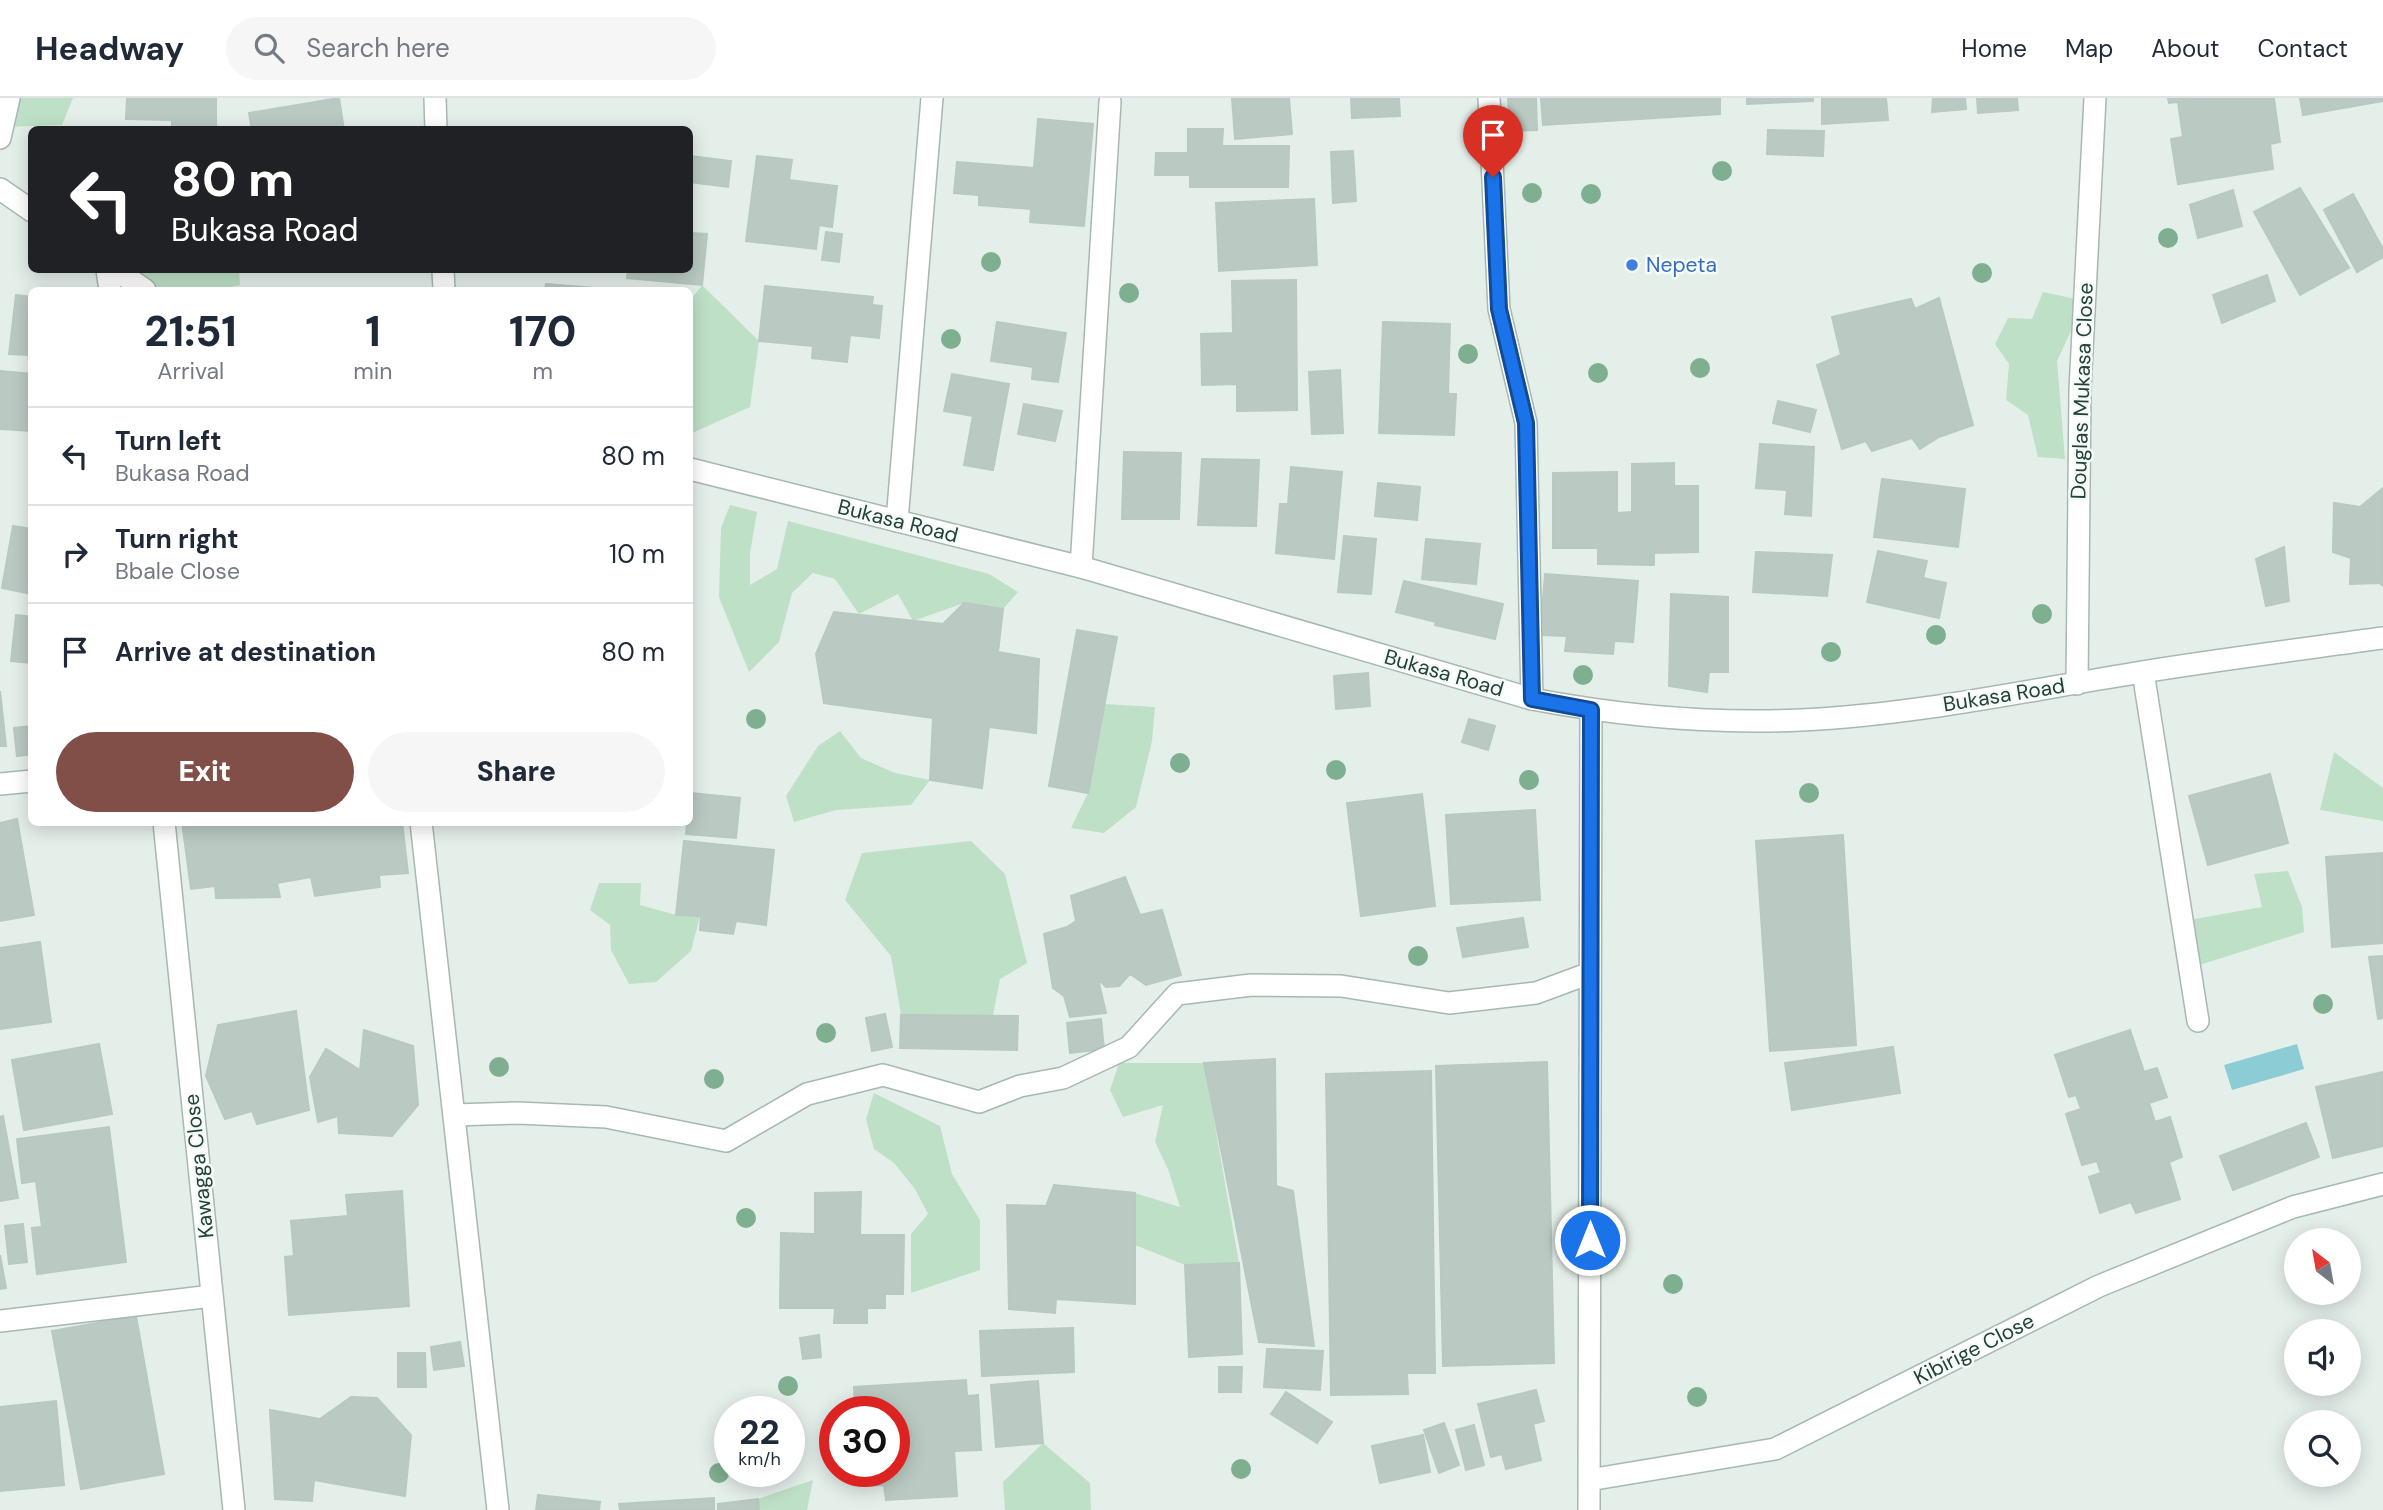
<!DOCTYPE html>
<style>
body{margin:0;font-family:"DM Sans",sans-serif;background:#f6f6f7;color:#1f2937;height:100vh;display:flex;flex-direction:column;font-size:26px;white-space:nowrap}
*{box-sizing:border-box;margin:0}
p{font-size:23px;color:#747a83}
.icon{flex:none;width:38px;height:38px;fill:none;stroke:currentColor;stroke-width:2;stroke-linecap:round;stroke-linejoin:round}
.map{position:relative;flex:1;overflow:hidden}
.side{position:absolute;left:28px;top:189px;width:665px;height:539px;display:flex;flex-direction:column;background:#fff;border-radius:10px;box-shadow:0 4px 18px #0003}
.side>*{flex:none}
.top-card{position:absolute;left:28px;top:28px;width:665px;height:147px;border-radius:10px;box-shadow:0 4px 18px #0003;background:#202124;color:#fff;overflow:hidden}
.needle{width:46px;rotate:329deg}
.buttons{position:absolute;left:2284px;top:1130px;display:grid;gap:14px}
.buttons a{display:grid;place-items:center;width:77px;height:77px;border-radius:50%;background:#fff;box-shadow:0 4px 18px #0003;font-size:35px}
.speed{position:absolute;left:714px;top:1298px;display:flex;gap:14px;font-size:35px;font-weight:700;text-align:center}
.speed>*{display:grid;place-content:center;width:91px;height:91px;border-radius:50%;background:#fff;box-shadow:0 4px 18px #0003;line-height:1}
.speed small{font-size:18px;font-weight:400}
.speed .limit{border:10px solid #d22;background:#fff;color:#111}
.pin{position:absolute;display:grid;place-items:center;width:60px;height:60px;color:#fff;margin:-72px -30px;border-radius:50% 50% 50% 0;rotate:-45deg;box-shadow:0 0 7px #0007}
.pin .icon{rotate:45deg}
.me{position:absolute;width:77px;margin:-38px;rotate:0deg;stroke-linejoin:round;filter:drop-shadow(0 0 5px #0008)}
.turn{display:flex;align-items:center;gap:24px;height:147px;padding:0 28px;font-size:32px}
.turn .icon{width:91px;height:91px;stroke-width:2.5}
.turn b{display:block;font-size:49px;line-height:60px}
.eta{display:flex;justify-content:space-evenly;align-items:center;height:119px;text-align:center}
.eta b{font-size:42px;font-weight:800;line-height:49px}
.action{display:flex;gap:14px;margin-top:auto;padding:14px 28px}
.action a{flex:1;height:80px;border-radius:42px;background:#814f47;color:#fff;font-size:28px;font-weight:800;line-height:80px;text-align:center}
.action a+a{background:#f6f6f7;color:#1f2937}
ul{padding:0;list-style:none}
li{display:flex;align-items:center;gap:21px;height:98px;padding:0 28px;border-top:2px solid #e0e1e3}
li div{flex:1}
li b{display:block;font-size:26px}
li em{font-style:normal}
header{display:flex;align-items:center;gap:42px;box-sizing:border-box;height:98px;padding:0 35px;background:#fff;border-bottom:2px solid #e0e1e3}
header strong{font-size:33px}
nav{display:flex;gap:38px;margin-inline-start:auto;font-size:24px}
.search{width:490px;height:63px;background:#f6f6f7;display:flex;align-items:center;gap:18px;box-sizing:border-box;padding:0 24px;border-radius:38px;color:#747a83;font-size:26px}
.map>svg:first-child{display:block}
.green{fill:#bee0c6}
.water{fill:#8cccd5}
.building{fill:#bacac3;stroke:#b7c9c1;stroke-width:2}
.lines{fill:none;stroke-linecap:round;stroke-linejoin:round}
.service-casing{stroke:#a7b8b1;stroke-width:24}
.minor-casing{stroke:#a7b8b1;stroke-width:24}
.tertiary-casing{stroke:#a7b8b1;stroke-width:24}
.service{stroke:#fff;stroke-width:21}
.minor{stroke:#fff;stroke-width:21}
.tertiary{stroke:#fff;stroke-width:21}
.tree{fill:#7faf91}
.route-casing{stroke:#114b97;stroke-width:18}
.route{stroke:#1a73e8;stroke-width:12}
.shop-dot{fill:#3f7fe0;stroke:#f6fbf8;stroke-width:2.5}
.labels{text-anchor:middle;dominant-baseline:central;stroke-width:5;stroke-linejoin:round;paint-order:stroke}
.shop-label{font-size:21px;fill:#366cbe;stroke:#f6fbf8;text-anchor:start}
.street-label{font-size:21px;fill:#234239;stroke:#f6fbf8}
</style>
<header>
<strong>Headway</strong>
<div class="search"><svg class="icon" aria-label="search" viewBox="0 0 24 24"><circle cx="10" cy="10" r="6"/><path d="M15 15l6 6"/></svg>Search here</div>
<nav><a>Home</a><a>Map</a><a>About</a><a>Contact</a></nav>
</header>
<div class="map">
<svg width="2383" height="1412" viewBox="0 0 2383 1412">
<rect width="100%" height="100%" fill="#e5efea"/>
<path class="green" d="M 9,0 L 73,0 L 62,27 L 2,29 Z
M 126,172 L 239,172 L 240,187 L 216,192 L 150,192 Z
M 702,187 L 759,243 L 750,309 L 690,336 L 690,203 Z
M 2043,194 L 2085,203 L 2057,263 L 2065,361 L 2038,359 L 2028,317 L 2006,302 L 2009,266 L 1995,246 L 2008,220 L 2032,221 Z
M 730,407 L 757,414 L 750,455 L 750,487 L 777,471 L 788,423 L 989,476 L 1018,494 L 1003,511 L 964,505 L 913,523 L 898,496 L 859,516 L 835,481 L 813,475 L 792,495 L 779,544 L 749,574 L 719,499 L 721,430 Z
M 1104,606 L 1155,609 L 1152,643 L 1136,709 L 1104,735 L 1071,730 L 1088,695 Z
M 840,633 L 861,660 L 895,675 L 930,682 L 911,707 L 836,712 L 794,724 L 786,698 L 818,648 Z
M 2334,654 L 2383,690 L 2383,723 L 2320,712 Z
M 971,743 L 1005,776 L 1027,865 L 1000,881 L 993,917 L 901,917 L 891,858 L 845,802 L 862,755 Z
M 2288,773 L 2302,809 L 2304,834 L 2190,870 L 2183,823 L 2262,809 L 2254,776 Z
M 599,785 L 641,785 L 640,807 L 676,817 L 700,818 L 691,853 L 656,884 L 629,886 L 611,852 L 610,827 L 590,812 Z
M 1119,965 L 1204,965 L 1239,1165 L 1185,1167 L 1135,1147 L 1135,1095 L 1180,1109 L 1168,1071 L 1155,1044 L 1163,1007 L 1123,1019 L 1110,992 Z
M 874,995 L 940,1028 L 952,1076 L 980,1122 L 980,1172 L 911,1195 L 911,1136 L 928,1116 L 915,1091 L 894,1065 L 874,1051 L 866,1021 Z
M 1043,1345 L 1090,1385 L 1091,1412 L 1005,1412 L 1003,1384 Z
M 813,1382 L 807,1412 L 759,1412 L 758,1401 Z"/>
<path class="water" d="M 2297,946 L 2304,971 L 2232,992 L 2224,967 Z"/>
<path class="building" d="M 127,0 L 216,0 L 216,30 L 172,29 L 172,22 L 126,21 Z
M 339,0 L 344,32 L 252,32 L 249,15 Z
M 1232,0 L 1289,0 L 1292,36 L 1235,41 Z
M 1351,0 L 1399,0 L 1400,18 L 1352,20 Z
M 1508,0 L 1536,0 L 1537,32 L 1510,33 Z
M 1541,0 L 1720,0 L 1720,16 L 1543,27 Z
M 1747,0 L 1813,0 L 1813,3 L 1747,6 Z
M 1822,0 L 1886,0 L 1888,22 L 1822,26 Z
M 1933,0 L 1965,0 L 1966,11 L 1932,14 Z
M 1977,0 L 2017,0 L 2018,12 L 1978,15 Z
M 2168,0 L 2274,1 L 2280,44 L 2270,46 L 2273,71 L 2178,86 L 2171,41 L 2183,39 L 2178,4 L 2169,5 Z
M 2300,0 L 2383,0 L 2383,3 L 2303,17 Z
M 1038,21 L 1093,26 L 1084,128 L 1030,124 L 1031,111 L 979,107 L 979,97 L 954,95 L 957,64 L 1034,70 Z
M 1188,31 L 1223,31 L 1222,48 L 1289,48 L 1288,89 L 1190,89 L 1190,77 L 1155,77 L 1156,55 L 1188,55 Z
M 1768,32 L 1824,33 L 1823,58 L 1767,56 Z
M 1353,53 L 1356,103 L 1333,105 L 1331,54 Z
M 690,58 L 731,63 L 728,89 L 690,84 Z
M 757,58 L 792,62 L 789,82 L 837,88 L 832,129 L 819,127 L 816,151 L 746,143 Z
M 2300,90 L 2349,170 L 2300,197 L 2254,114 Z
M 2233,92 L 2242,128 L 2198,140 L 2190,107 Z
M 2353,96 L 2383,151 L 2383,159 L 2357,174 L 2324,112 Z
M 1314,101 L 1317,167 L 1219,173 L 1216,105 Z
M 826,134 L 842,136 L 839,164 L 822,162 Z
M 690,135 L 707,136 L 702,187 L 627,180 L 628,172 L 690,172 Z
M 2267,177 L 2275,203 L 2222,225 L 2213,197 Z
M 1296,182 L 1297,312 L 1237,313 L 1237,286 L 1202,287 L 1201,236 L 1233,235 L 1232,183 Z
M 546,186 L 594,190 L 594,192 L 545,192 Z
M 765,188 L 873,199 L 872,207 L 882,208 L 879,240 L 850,237 L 847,264 L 812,260 L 813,248 L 759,243 Z
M 16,197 L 32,199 L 30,257 L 9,256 Z
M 1939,200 L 1973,327 L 1939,339 L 1920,351 L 1912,340 L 1872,353 L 1866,343 L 1842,351 L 1817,267 L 1841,257 L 1832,219 L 1911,201 L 1915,211 Z
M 997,224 L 1066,235 L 1058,284 L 1032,281 L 1033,269 L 991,263 Z
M 1383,224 L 1450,226 L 1448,296 L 1456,296 L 1454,337 L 1379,335 Z
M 1340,272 L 1343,335 L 1312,336 L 1309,274 Z
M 0,273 L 32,276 L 32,333 L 0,331 Z
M 952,276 L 1009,286 L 993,372 L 964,367 L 973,318 L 944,313 Z
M 1778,303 L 1816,312 L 1810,334 L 1773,325 Z
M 1024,306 L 1062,313 L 1055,343 L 1018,336 Z
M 1760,346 L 1814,349 L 1811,418 L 1785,416 L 1787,392 L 1756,390 Z
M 1124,354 L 1181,355 L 1179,421 L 1122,421 Z
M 1202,361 L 1259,362 L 1256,428 L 1198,427 Z
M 1674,365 L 1674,388 L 1698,388 L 1698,454 L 1654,455 L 1654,467 L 1598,466 L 1598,450 L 1553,450 L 1553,375 L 1617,374 L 1617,415 L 1632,414 L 1632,366 Z
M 1291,369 L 1342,374 L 1334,461 L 1276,455 L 1280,406 L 1288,406 Z
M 1882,381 L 1965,391 L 1958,449 L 1874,439 Z
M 1378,385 L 1420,389 L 1417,422 L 1375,418 Z
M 2383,390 L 2383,488 L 2380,485 L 2350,486 L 2351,460 L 2333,454 L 2334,405 L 2360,409 Z
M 13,428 L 32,431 L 32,496 L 2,490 Z
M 1344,438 L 1376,441 L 1371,496 L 1338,494 Z
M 1426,441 L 1480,446 L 1476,486 L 1422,481 Z
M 2284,449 L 2289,503 L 2266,508 L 2256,461 Z
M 1878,453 L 1927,463 L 1923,480 L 1946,485 L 1939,520 L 1867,504 Z
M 1756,454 L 1832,457 L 1827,498 L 1753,494 Z
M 1545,476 L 1638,483 L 1633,544 L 1614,543 L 1613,556 L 1565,553 L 1567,538 L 1540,537 Z
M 1404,483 L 1503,506 L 1495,541 L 1435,527 L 1436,524 L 1396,514 Z
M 1671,496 L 1728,499 L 1728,574 L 1709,574 L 1707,594 L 1669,588 Z
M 964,505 L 1003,511 L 998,554 L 1039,561 L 1036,635 L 989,629 L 982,690 L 930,682 L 933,620 L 824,605 L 816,556 L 834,514 L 943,526 Z
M 16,517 L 32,519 L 32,565 L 11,563 Z
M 1077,532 L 1117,539 L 1088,695 L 1049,688 Z
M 1368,575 L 1370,608 L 1336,611 L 1334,578 Z
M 0,593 L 6,648 L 0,648 Z
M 1469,621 L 1495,628 L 1488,652 L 1462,644 Z
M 32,628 L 32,656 L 17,658 L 14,630 Z
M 2270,676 L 2288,745 L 2208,767 L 2189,698 Z
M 690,695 L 740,700 L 736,740 L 686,736 L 687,724 L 690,724 Z
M 1422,696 L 1435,808 L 1361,818 L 1347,705 Z
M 1535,712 L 1540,802 L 1451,806 L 1446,717 Z
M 17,721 L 34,817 L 0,823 L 0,725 Z
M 182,724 L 402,724 L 408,775 L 379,777 L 380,789 L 315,798 L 311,779 L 277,785 L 280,799 L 216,800 L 215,788 L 191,791 Z
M 1843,737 L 1856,947 L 1770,953 L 1756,743 Z
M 684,743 L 774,752 L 766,827 L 736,823 L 733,836 L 700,832 L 701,818 L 676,817 Z
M 2383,755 L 2383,845 L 2332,849 L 2326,759 Z
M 1125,779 L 1140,817 L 1162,812 L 1181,877 L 1146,887 L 1130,876 L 1119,888 L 1106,889 L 1098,881 L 1106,915 L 1070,919 L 1064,898 L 1053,890 L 1044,836 L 1067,829 L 1076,823 L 1071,798 Z
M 1523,820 L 1528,849 L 1463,859 L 1457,830 Z
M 40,844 L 51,924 L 0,931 L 0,850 Z
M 2383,858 L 2383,920 L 2378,921 L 2369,859 Z
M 296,913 L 309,1012 L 257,1026 L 252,1013 L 225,1021 L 206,978 L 218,927 Z
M 885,916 L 892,949 L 872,953 L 866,920 Z
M 901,917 L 1018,918 L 1017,952 L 900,950 Z
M 1101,921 L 1104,951 L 1070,955 L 1067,925 Z
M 364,932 L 413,948 L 418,1007 L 392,1038 L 339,1035 L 338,1018 L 318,1024 L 310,979 L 326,951 L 360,972 Z
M 2130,932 L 2144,974 L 2157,970 L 2167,999 L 2149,1005 L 2155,1024 L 2170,1019 L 2182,1059 L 2169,1064 L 2180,1101 L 2136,1115 L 2131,1104 L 2100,1115 L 2089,1079 L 2101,1075 L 2097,1063 L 2082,1067 L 2066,1016 L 2081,1011 L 2076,997 L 2069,999 L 2055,957 Z
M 99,946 L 112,1016 L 24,1032 L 12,962 Z
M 1893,949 L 1900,995 L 1792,1012 L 1785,965 Z
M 1275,961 L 1276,1088 L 1293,1093 L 1314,1248 L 1259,1244 L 1204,965 Z
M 1547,964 L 1554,1265 L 1443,1268 L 1436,968 Z
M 1431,973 L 1435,1275 L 1407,1275 L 1408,1296 L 1331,1297 L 1326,976 Z
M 2383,974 L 2383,1048 L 2333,1060 L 2316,989 Z
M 3,1018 L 18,1100 L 0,1103 L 0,1019 Z
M 2306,1025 L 2319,1059 L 2233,1092 L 2220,1058 Z
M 109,1029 L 126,1164 L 37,1176 L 32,1130 L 42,1129 L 36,1083 L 22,1085 L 17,1041 Z
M 1054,1087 L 1135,1095 L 1135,1206 L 1056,1201 L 1055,1215 L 1009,1211 L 1007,1107 L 1046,1108 Z
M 402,1093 L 409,1208 L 289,1217 L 285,1159 L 294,1158 L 291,1123 L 348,1118 L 346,1097 Z
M 861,1094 L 860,1137 L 904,1137 L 903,1196 L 885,1196 L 885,1210 L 867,1210 L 867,1225 L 834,1225 L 835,1210 L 780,1210 L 781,1135 L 815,1136 L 815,1095 Z
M 23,1126 L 27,1164 L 9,1166 L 5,1128 Z
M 0,1157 L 6,1190 L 0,1191 Z
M 1239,1165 L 1242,1256 L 1189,1259 L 1185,1167 Z
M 136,1218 L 164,1376 L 81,1391 L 52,1233 Z
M 1073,1230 L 1074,1274 L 982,1278 L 980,1233 Z
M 819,1237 L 821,1259 L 803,1261 L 800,1240 Z
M 460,1244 L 464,1268 L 434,1272 L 431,1249 Z
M 1267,1251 L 1323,1253 L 1320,1292 L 1264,1289 Z
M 398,1255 L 425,1255 L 426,1289 L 398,1289 Z
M 1219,1269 L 1242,1269 L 1241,1294 L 1219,1294 Z
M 966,1282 L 967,1298 L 978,1297 L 981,1352 L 954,1353 L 957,1398 L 886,1402 L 884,1387 L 859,1388 L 858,1374 L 894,1374 L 894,1314 L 855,1314 L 854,1289 Z
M 1038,1283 L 1043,1345 L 996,1349 L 991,1287 Z
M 1536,1292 L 1544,1323 L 1533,1326 L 1541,1362 L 1506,1371 L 1502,1356 L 1491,1359 L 1478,1306 Z
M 1286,1294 L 1332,1324 L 1317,1345 L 1271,1316 Z
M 351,1299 L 377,1300 L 411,1337 L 405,1398 L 314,1382 L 312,1403 L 275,1401 L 270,1312 L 320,1321 Z
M 56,1303 L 64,1387 L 0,1393 L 0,1309 Z
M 1444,1325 L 1459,1367 L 1439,1375 L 1424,1332 Z
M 1474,1327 L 1484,1367 L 1466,1372 L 1456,1332 Z
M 1423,1337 L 1430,1374 L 1380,1385 L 1372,1348 Z
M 538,1397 L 600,1404 L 599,1412 L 536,1412 Z
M 714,1400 L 714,1412 L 620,1412 L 619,1406 Z
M 758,1401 L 759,1412 L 718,1412 L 718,1406 Z"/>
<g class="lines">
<g class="service-casing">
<path id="service" d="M 2143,574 L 2198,923"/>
</g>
<g class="minor-casing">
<path id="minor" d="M 435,0 L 436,32
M 1489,0 L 1499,211 L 1526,325 L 1532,601
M 0,40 L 9,0
M 107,172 L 110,192
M 443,172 L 444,192
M 897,423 L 932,0
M 1081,469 L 1110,4
M 2077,586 L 2080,292 L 2095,0
M 0,686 L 32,683
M 164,724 L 234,1412
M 421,724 L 498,1412
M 454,1017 L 518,1015 L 606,1019 L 726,1043 L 807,996 L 883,977 L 979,1004 L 1020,988 L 1063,980 L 1129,949 L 1177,896 L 1251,887 L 1341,888 L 1449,905 L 1536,895 L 1590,875
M 0,1223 L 212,1198
M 1589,1382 L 1775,1351 L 2099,1188 L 2293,1109 L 2383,1086
M 1589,1412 L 1591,612"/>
</g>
<g class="tertiary-casing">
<path id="tertiary" d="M 0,91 L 32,113
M 116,172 L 145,192
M 690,371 L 1081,469 L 1532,601 C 1621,618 1710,626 1801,622 C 1915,617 2029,592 2142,574 C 2222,561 2303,551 2383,540"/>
</g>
<use href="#service" class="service"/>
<use href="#minor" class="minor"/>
<use href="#tertiary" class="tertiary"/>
</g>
<g class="tree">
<circle cx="1722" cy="73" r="10"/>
<circle cx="1532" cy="95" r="10"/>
<circle cx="1591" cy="96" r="10"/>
<circle cx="2168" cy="140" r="10"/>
<circle cx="991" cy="164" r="10"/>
<circle cx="1982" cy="175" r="10"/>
<circle cx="1129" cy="195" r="10"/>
<circle cx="951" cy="241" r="10"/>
<circle cx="1468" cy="256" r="10"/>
<circle cx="1700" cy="270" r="10"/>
<circle cx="1598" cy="275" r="10"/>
<circle cx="2042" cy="516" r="10"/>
<circle cx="1936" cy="537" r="10"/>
<circle cx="1831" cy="554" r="10"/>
<circle cx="1583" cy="577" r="10"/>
<circle cx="756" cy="621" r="10"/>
<circle cx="1180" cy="665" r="10"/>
<circle cx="1336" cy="672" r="10"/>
<circle cx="1529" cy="682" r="10"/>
<circle cx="1809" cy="695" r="10"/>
<circle cx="1418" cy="858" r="10"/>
<circle cx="2323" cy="906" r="10"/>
<circle cx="826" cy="935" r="10"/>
<circle cx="499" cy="969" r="10"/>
<circle cx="714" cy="981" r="10"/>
<circle cx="746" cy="1120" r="10"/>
<circle cx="1673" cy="1186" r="10"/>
<circle cx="788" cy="1288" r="10"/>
<circle cx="1697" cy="1299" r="10"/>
<circle cx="1241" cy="1371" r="10"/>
<circle cx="719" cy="1375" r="10"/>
</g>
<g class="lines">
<g class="route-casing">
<path id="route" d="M 1493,79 L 1499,211 L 1526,325 L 1532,601 L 1591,612 L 1590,1142"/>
</g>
<use href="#route" class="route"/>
</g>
<circle class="shop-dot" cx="1632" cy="167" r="7"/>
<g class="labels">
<g class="shop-label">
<text x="1646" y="167">Nepeta</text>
</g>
<g class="street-label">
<text transform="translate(2082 293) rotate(-88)">Douglas Mukasa Close</text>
<text transform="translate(898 423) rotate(14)">Bukasa Road</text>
<text transform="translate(1444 575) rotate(16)">Bukasa Road</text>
<text transform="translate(2004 597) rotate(-9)">Bukasa Road</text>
<text transform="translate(199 1068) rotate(-96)">Kawagga Close</text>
<text transform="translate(1974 1251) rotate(-27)">Kibirige Close</text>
</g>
</g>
</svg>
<div class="buttons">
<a><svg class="needle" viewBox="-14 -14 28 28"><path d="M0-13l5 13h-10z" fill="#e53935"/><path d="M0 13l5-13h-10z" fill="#747a83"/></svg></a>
<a><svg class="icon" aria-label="sound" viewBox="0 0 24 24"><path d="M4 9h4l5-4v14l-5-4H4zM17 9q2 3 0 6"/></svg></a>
<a><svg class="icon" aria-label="search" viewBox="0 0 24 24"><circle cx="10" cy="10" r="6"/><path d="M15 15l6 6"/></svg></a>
</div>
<div class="speed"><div>22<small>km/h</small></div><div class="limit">30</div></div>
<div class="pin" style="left:1493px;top:79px;background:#d93025"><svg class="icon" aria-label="arrive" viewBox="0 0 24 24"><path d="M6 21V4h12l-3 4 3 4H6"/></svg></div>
<svg class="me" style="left:1590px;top:1142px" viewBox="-20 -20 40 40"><circle r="17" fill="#1a73e8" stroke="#fff" stroke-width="3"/><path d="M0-11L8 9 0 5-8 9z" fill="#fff"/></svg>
<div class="top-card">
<div class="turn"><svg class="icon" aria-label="left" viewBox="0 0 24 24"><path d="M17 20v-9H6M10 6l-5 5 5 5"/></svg><div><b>80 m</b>Bukasa Road</div></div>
</div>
<section class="side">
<div class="eta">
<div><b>21:51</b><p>Arrival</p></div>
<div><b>1</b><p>min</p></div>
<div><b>170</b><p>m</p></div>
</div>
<ul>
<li><svg class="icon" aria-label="left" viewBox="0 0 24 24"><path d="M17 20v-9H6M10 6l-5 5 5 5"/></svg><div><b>Turn left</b><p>Bukasa Road</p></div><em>80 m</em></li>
<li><svg class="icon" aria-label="right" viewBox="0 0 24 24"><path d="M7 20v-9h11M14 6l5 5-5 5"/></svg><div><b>Turn right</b><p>Bbale Close</p></div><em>10 m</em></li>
<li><svg class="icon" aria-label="arrive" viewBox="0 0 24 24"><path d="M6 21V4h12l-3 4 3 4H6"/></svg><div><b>Arrive at destination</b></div><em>80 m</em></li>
</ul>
<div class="action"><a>Exit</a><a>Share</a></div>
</section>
</div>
